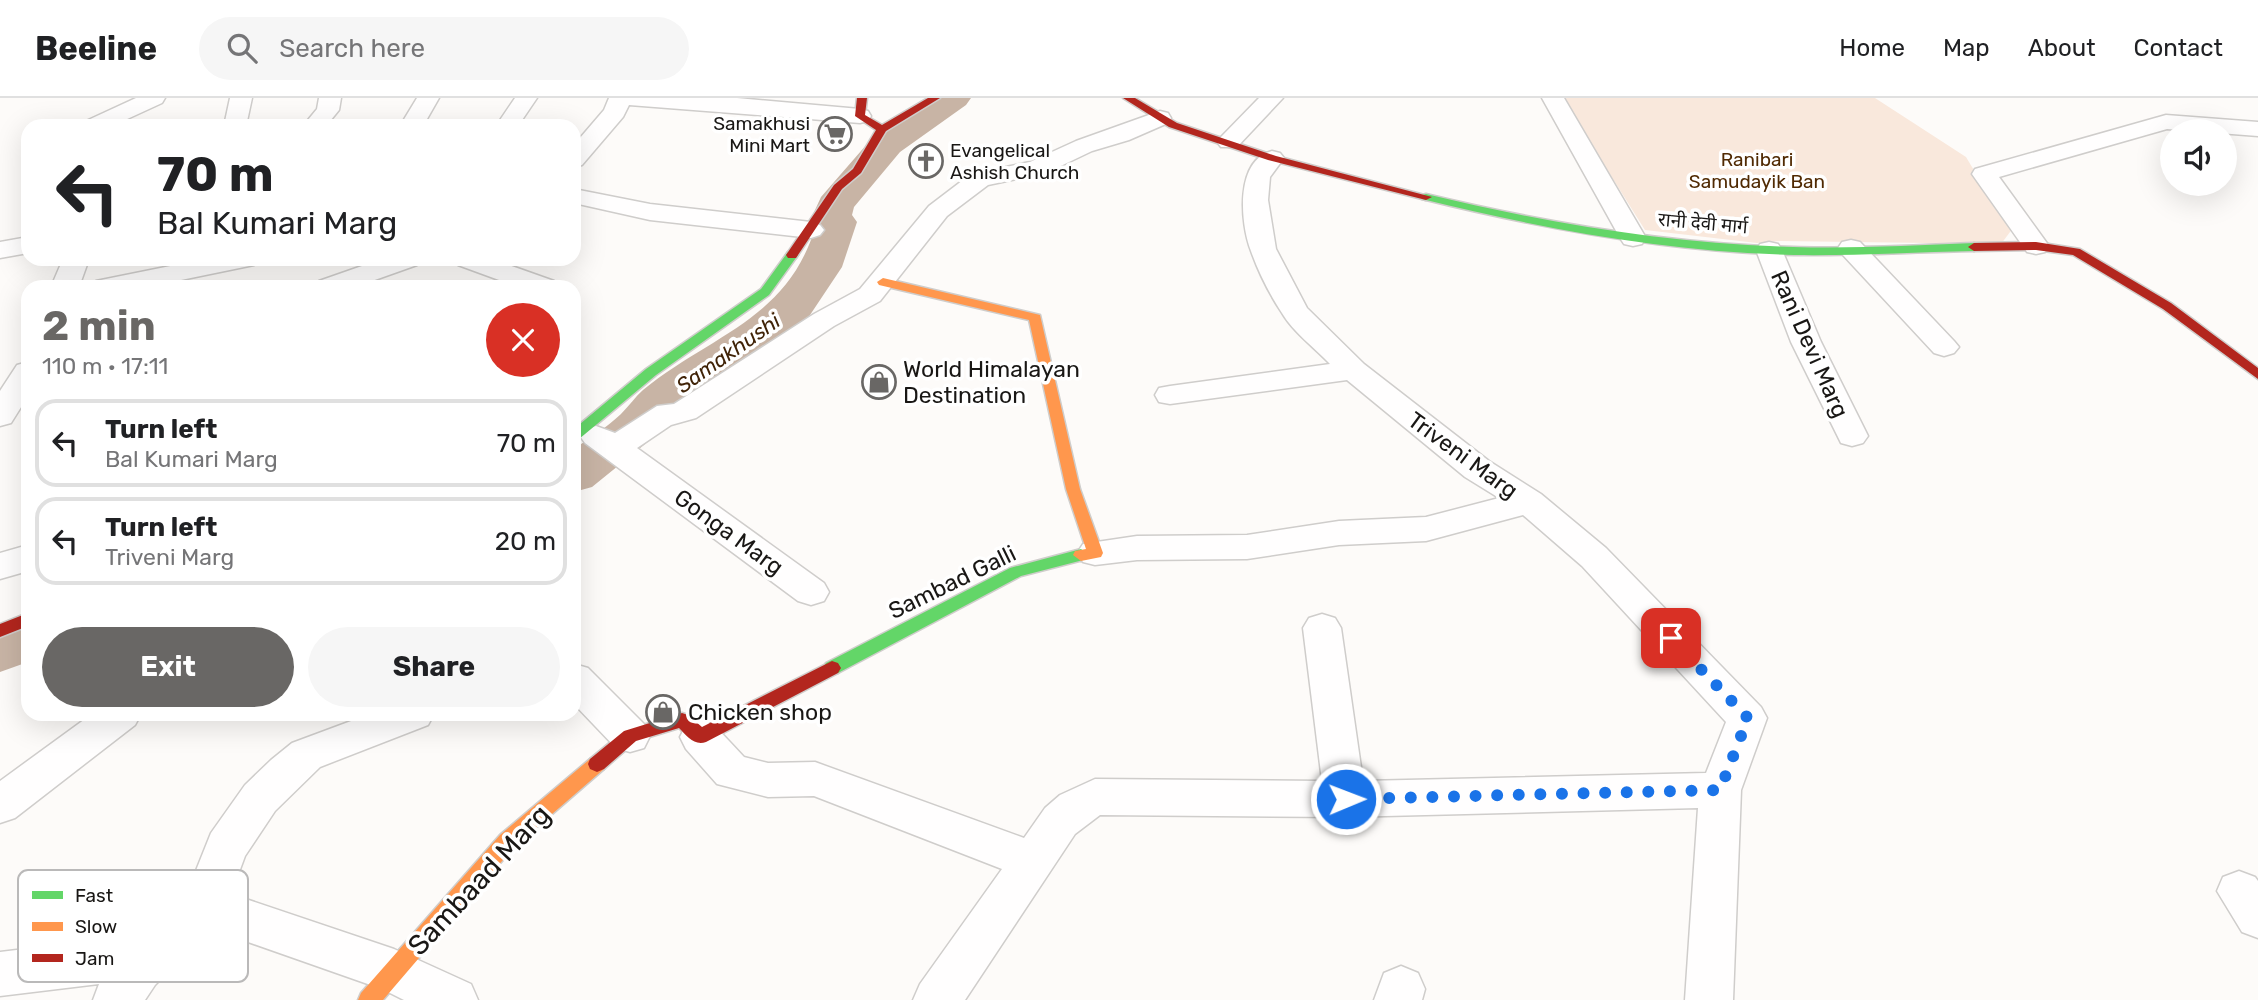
<!DOCTYPE html>
<meta charset="utf-8">
<style>
body{margin:0;font-family:Rubik,"Noto Sans Devanagari",sans-serif;background:#f6f6f6;color:#202124;height:100vh;display:flex;flex-direction:column;font-size:26px;white-space:nowrap}
*{box-sizing:border-box;margin:0}
p{font-size:23px;color:#757577}
.icon{flex:none;width:38px;height:38px;fill:none;stroke:currentColor;stroke-width:2;stroke-linecap:round;stroke-linejoin:round}
.map{position:relative;flex:1;overflow:hidden}
.sheet{position:absolute;left:21px;top:182px;width:560px;height:441px;display:flex;flex-direction:column;background:#fff;border-radius:21px;box-shadow:0 7px 28px #0002}
.sheet>*{flex:none}
.banner{position:absolute;left:21px;top:21px;width:560px;height:147px;border-radius:21px;box-shadow:0 7px 28px #0002;background:#fff;color:#202124;overflow:hidden}
.controls{position:absolute;left:2160px;top:21px;display:grid;gap:14px}
.controls a{display:grid;place-items:center;width:77px;height:77px;border-radius:50%;background:#fff;box-shadow:0 7px 28px #0002;font-size:35px}
.pin{position:absolute;display:grid;place-items:center;width:60px;height:60px;color:#fff;margin:-30px;border-radius:14px;box-shadow:0 4px 10px #0006}
.me{position:absolute;width:77px;margin:-38px;rotate:89deg;stroke-linejoin:round;filter:drop-shadow(0 0 5px #0008)}
.turn{display:flex;align-items:center;gap:24px;height:147px;padding:0 21px;font-size:32px}
.turn .icon{width:91px;height:91px;stroke-width:2.5}
.turn b{display:block;font-size:49px;line-height:60px}
.round{display:grid;place-items:center;flex:none;width:74px;height:74px;border-radius:37px;background:#f6f6f6}
.overview{display:flex;align-items:center;justify-content:space-between;height:119px;padding:0 21px}
h1{font-size:42px;font-weight:700;line-height:52px;color:#696765}
.button{display:flex;gap:14px;margin-top:auto;padding:14px 21px}
.button a{flex:1;height:80px;border-radius:42px;background:#696765;color:#fff;font-size:28px;font-weight:700;line-height:80px;text-align:center}
.button a+a{background:#f6f6f6;color:#202124}
ul{padding:0;list-style:none}
li{display:flex;align-items:center;gap:21px;height:88px;margin:0 14px 10px;padding:0 7px;border:4px solid #e0e0e0;border-radius:21px}
li div{flex:1}
li b{display:block;font-size:26px}
li em{font-style:normal}
header{display:flex;align-items:center;gap:42px;box-sizing:border-box;height:98px;padding:0 35px;background:#fff;border-bottom:2px solid #e0e0e0}
header strong{font-size:33px}
nav{display:flex;gap:38px;margin-inline-start:auto;font-size:24px}
.search{width:490px;height:63px;background:#f6f6f6;display:flex;align-items:center;gap:18px;box-sizing:border-box;padding:0 24px;border-radius:38px;color:#757577;font-size:26px}
.map>svg:first-child{display:block}
.green{fill:#f9e8dc}
.lines{fill:none;stroke-linecap:round;stroke-linejoin:round}
.river{fill:#c8b4a5;fill-rule:evenodd}
.street-casing{stroke:#cfcdcb;stroke-width:3}
.fast-casing{stroke:#cfcdcb;stroke-width:3}
.slow-casing{stroke:#cfcdcb;stroke-width:3}
.jam-casing{stroke:#cfcdcb;stroke-width:3}
.street{fill:#fffefe;fill-rule:evenodd}
.fast{fill:#63d668;fill-rule:evenodd}
.slow{fill:#ff974d;fill-rule:evenodd}
.jam{fill:#b3261e;fill-rule:evenodd}
.route{stroke:#1a73e8;stroke-width:12;stroke-dasharray:0 21.6}
.labels{text-anchor:middle;dominant-baseline:central;stroke-width:7;stroke-linejoin:round;paint-order:stroke}
.far-poi-label{font-size:19px;fill:#191715;stroke:#fff;text-anchor:end}
.far-park-label{font-size:19px;fill:#502a03;stroke:#fff}
.far-street-label{font-size:19px;fill:#191715;stroke:#fff}
.far-water-label{font-size:21px;font-style:italic;fill:#402307;stroke:#fff}
.street-label{font-size:23px;fill:#191715;stroke:#fff}
.poi-label{font-size:23px;fill:#191715;stroke:#fff;text-anchor:start}
.near-street-label{font-size:28px;fill:#191715;stroke:#fff}
.key{fill:#fff;stroke:#bab9b9;stroke-width:2}
.key-label{font-size:19px;fill:#191715}
</style>
<header>
<strong>Beeline</strong>
<div class="search"><svg class="icon" aria-label="search" viewBox="0 0 24 24"><circle cx="10" cy="10" r="6"/><path d="M15 15l6 6"/></svg>Search here</div>
<nav><a>Home</a><a>Map</a><a>About</a><a>Contact</a></nav>
</header>
<div class="map">
<svg width="2258" height="902" viewBox="0 0 2258 902">
<rect width="100%" height="100%" fill="#fdfbf9"/>
<path class="green" d="M 1562,0 L 1875,0 L 1966,59 L 1987,94 L 2013,130 L 2001,146 L 1780,143 L 1757,145 L 1645,132 Z"/>
<g class="lines">
<path class="river" d="M 931,0 L 971,0 L 966,7 L 900,54 L 854,109 L 852,117 L 857,124 L 842,169 L 808,220 L 676,313 L 655,338 L 592,389 L 574,394 L 574,351 C 590,340 607,329 621,316 C 629,308 635,299 643,292 C 710,237 787,222 815,130 L 810,123 L 821,99 L 874,38 Z
M 28,517 L 28,564 L 0,574 L 0,527 Z"/>
<g class="street-casing">
<path id="street" d="M 136,0 L 165,0 L 162,5 L 112,28 L 83,28 L 86,23 Z
M 230,0 L 252,0 L 246,28 L 224,28 Z
M 319,0 L 341,0 L 339,12 L 326,28 L 303,28 L 317,11 Z
M 417,0 L 439,0 L 423,28 L 400,28 Z
M 515,0 L 537,0 L 518,28 L 496,28 Z
M 609,0 L 737,0 L 860,11 L 868,13 L 871,18 L 868,23 L 860,25 L 629,7 L 623,19 L 582,67 L 574,69 L 574,47 L 604,12 Z
M 1259,0 L 1283,0 L 1237,49 L 1221,49 L 1217,44 L 1221,39 Z
M 1542,0 L 1564,0 L 1646,140 L 1642,146 L 1633,148 L 1624,146 L 1620,140 Z
M 1160,13 L 1168,15 L 1171,20 L 1168,25 L 1129,42 L 1092,53 L 1046,75 L 988,87 L 947,118 L 880,203 L 834,228 L 696,320 L 671,327 L 637,350 L 824,485 L 829,494 L 824,503 L 811,507 L 798,503 L 585,345 L 580,338 L 585,331 L 596,328 L 615,335 L 657,308 L 674,306 L 814,216 L 860,191 L 929,108 L 971,76 L 1030,64 L 1076,43 Z
M 2166,17 L 2258,24 L 2258,38 L 2167,31 L 1999,79 L 2049,148 L 2045,154 L 2036,156 L 2027,154 L 1972,76 L 1975,71 Z
M 1272,53 L 1280,55 L 1284,60 L 1270,79 L 1268,102 L 1276,151 L 1307,210 L 1364,266 L 1489,363 L 1541,396 L 1606,450 L 1761,609 L 1767,620 L 1741,692 L 1733,902 L 1685,902 L 1698,710 L 1345,719 L 1100,717 L 1075,736 L 965,902 L 913,902 L 920,886 L 1002,771 L 814,698 L 768,699 L 717,686 L 686,651 L 680,639 L 686,627 L 700,623 L 714,627 L 744,659 L 768,665 L 815,664 L 1024,740 L 1045,710 L 1060,697 L 1095,681 L 1322,683 L 1303,530 L 1309,520 L 1322,516 L 1335,520 L 1341,530 L 1363,683 L 1706,675 L 1726,624 L 1582,468 L 1523,417 L 1426,443 L 1339,447 L 1247,461 L 1137,462 L 1095,467 L 1083,464 L 1077,455 L 1083,446 L 1137,438 L 1247,437 L 1339,423 L 1426,419 L 1499,400 L 1465,379 L 1347,282 L 1170,306 L 1159,304 L 1155,297 L 1159,290 L 1170,288 L 1330,266 C 1315,250 1293,234 1282,215 C 1270,197 1258,173 1251,153 C 1240,125 1235,62 1272,53 Z
M 574,91 L 650,106 L 811,124 L 820,127 L 824,132 L 820,137 L 811,140 L 650,122 L 574,105 Z
M 28,139 L 28,155 L 0,160 L 0,144 Z
M 1851,142 L 1860,144 L 1954,243 L 1959,249 L 1954,255 L 1944,258 L 1934,255 L 1842,156 L 1838,150 L 1842,144 Z
M 1769,144 L 1778,146 L 1782,152 L 1821,244 L 1868,338 L 1863,345 L 1852,348 L 1841,345 L 1791,244 L 1756,152 L 1760,146 Z
M 63,161 L 89,161 L 79,189 L 51,189 Z
M 205,161 L 258,161 L 254,167 L 147,189 L 92,189 L 96,183 Z
M 382,161 L 421,161 L 417,167 L 355,189 L 315,189 L 319,183 Z
M 454,161 L 492,161 L 554,183 L 558,189 L 518,189 L 458,167 Z
M 28,264 L 28,298 L 11,325 L 0,328 L 0,293 L 17,267 Z
M 28,447 L 28,473 L 0,481 L 0,455 Z
M 574,566 L 588,570 L 644,626 L 650,638 L 644,650 L 630,654 L 616,650 L 574,606 Z
M 92,616 L 141,616 L 135,627 L 15,720 L 0,725 L 0,683 Z
M 370,616 L 434,616 L 428,627 L 320,669 L 275,713 L 245,758 L 231,796 L 394,851 L 471,886 L 478,902 L 404,902 L 382,891 L 211,831 L 155,887 L 145,902 L 93,902 L 99,886 L 0,898 L 0,854 L 99,842 L 130,847 L 187,795 L 211,735 L 245,687 L 271,662 L 292,645 Z
M 2239,773 L 2255,779 L 2258,783 L 2258,840 L 2242,834 L 2217,793 L 2223,779 Z
M 1401,868 L 1418,875 L 1425,891 L 1422,902 L 1374,902 L 1384,875 Z"/>
</g>
<g class="fast-casing">
<path id="fast" d="M 1426,96 C 1546,125 1670,146 1793,149 C 1854,151 1914,147 1974,145 L 1980,149 L 1974,153 C 1914,154 1854,158 1794,157 C 1668,154 1543,131 1422,101 L 1422,97 Z
M 792,153 L 798,157 L 769,197 L 656,277 L 579,341 L 574,343 L 574,331 L 646,271 L 761,191 L 788,154 Z
M 1081,451 L 1089,457 L 1087,461 L 1021,478 L 838,575 L 826,575 L 823,570 L 826,565 L 1010,470 Z"/>
</g>
<g class="slow-casing">
<path id="slow" d="M 883,180 L 1040,217 L 1080,391 L 1103,455 L 1101,459 L 1081,463 L 1073,457 L 1075,453 L 1086,451 L 1066,391 L 1029,222 L 879,187 L 877,184 Z
M 597,658 L 604,661 L 606,666 L 604,671 L 514,749 L 383,902 L 358,902 L 361,895 L 500,737 L 590,661 Z"/>
</g>
<g class="jam-casing">
<path id="jam" d="M 857,0 L 867,0 L 865,17 L 882,27 L 928,0 L 940,0 L 886,33 L 861,75 L 842,91 L 796,160 L 788,160 L 786,157 L 834,87 L 853,71 L 876,32 L 855,18 Z
M 1123,0 L 1135,0 L 1177,25 L 1276,58 L 1432,99 L 1426,102 L 1268,62 L 1169,29 Z
M 2036,144 L 2080,151 L 2171,205 L 2258,270 L 2258,281 L 2163,211 L 2073,157 L 2036,152 L 1974,153 L 1968,149 L 1974,145 Z
M 28,515 L 28,528 L 0,539 L 0,526 Z
M 832,563 L 838,565 L 841,570 L 838,575 L 706,644 C 694,648 687,638 679,630 L 636,643 L 604,671 L 597,674 L 590,671 L 588,666 L 590,661 L 624,633 L 682,615 L 688,617 L 702,629 Z"/>
</g>
<use href="#street" class="street"/>
<use href="#fast" class="fast"/>
<use href="#slow" class="slow"/>
<use href="#jam" class="jam"/>
</g>
<g class="lines">
<path class="route" d="M 1346,701 L 1720,692 L 1748,620 L 1671,540"/>
</g>
<defs>
<g id="supermarket-ring" transform="scale(1.75)"><circle r="9.5" fill="#fff" stroke="#696765" stroke-width="1.5"/><path d="M-6-5.5h2.5l.6 2H6L4.5 2H-2.5L-4.4-4H-6ZM-1.5 3.2a1.3 1.3 0 1 0 .1 0ZM3 3.2a1.3 1.3 0 1 0 .1 0Z" fill="#696765"/></g>
<g id="church-ring" transform="scale(1.75)"><circle r="9.5" fill="#fff" stroke="#696765" stroke-width="1.5"/><path d="M-1.2-6h2.4v3.5h3.3v2.4h-3.3V6h-2.4V-.1h-3.3v-2.4h3.3Z" fill="#696765"/></g>
<g id="shop-ring" transform="scale(1.75)"><circle r="9.5" fill="#fff" stroke="#696765" stroke-width="1.5"/><path d="M-5-2.5h2.3a2.7 3.5 0 0 1 5.4 0H5L5.5 6h-11ZM-1.5-2.5h3a1.5 2.3 0 0 0-3 0Z" fill="#696765"/></g>
</defs>
<g fill-rule="evenodd">
<use href="#supermarket-ring" x="835" y="36"/>
<use href="#church-ring" x="926" y="63"/>
<use href="#shop-ring" x="879" y="284"/>
<use href="#shop-ring" x="663" y="614"/>
</g>
<g class="labels">
<g class="far-poi-label">
<text x="810" y="25">Samakhusi<tspan x="810" dy="22">Mini Mart</tspan></text>
<text x="950" y="52" text-anchor="start">Evangelical<tspan x="950" dy="22">Ashish Church</tspan></text>
</g>
<g class="far-park-label">
<text x="1757" y="61">Ranibari<tspan x="1757" dy="22">Samudayik Ban</tspan></text>
</g>
<g class="far-street-label">
<text transform="translate(1703 125) rotate(5)">रानी देवी मार्ग</text>
</g>
<g class="far-water-label">
<text transform="translate(728 255) rotate(-35)">Samakhushi</text>
</g>
<g class="street-label">
<text transform="translate(1810 246) rotate(66)">Rani Devi Marg</text>
<text transform="translate(1463 357) rotate(36)">Triveni Marg</text>
<text transform="translate(729 434) rotate(36)">Gonga Marg</text>
<text transform="translate(952 484) rotate(-26)">Sambad Galli</text>
</g>
<g class="poi-label">
<text x="903" y="271">World Himalayan<tspan x="903" dy="26">Destination</tspan></text>
<text x="688" y="614">Chicken shop</text>
</g>
<g class="near-street-label">
<text transform="translate(479 782) rotate(-47)">Sambaad Marg</text>
</g>
</g>
<rect x="18" y="772" width="230" height="112" rx="10" class="key"/>
<rect x="32" y="793" width="31" height="8" fill="#63d668"/>
<rect x="32" y="824" width="31" height="9" fill="#ff974d"/>
<rect x="32" y="856" width="31" height="8" fill="#b3261e"/>
<g class="key-label">
<text x="75" y="804">Fast</text>
<text x="75" y="835">Slow</text>
<text x="75" y="867">Jam</text>
</g>
</svg>
<div class="controls">
<a><svg class="icon" aria-label="sound" viewBox="0 0 24 24"><path d="M4 9h4l5-4v14l-5-4H4zM17 9q2 3 0 6"/></svg></a>
</div>
<div class="pin" style="left:1671px;top:540px;background:#d93025"><svg class="icon" aria-label="arrive" viewBox="0 0 24 24"><path d="M6 21V4h12l-3 4 3 4H6"/></svg></div>
<svg class="me" style="left:1346px;top:701px" viewBox="-20 -20 40 40"><circle r="17" fill="#1a73e8" stroke="#fff" stroke-width="3"/><path d="M0-11L8 9 0 5-8 9z" fill="#fff"/></svg>
<div class="banner">
<div class="turn"><svg class="icon" aria-label="left" viewBox="0 0 24 24"><path d="M17 20v-9H6M10 6l-5 5 5 5"/></svg><div><b>70 m</b>Bal Kumari Marg</div></div>
</div>
<section class="sheet">
<div class="overview"><div><h1>2 min</h1><p>110 m · 17:11</p></div><a class="round" style="background:#d93025;color:#fff"><svg class="icon" aria-label="close" viewBox="0 0 24 24"><path d="M6 6l12 12M18 6L6 18"/></svg></a></div>
<ul>
<li><svg class="icon" aria-label="left" viewBox="0 0 24 24"><path d="M17 20v-9H6M10 6l-5 5 5 5"/></svg><div><b>Turn left</b><p>Bal Kumari Marg</p></div><em>70 m</em></li>
<li><svg class="icon" aria-label="left" viewBox="0 0 24 24"><path d="M17 20v-9H6M10 6l-5 5 5 5"/></svg><div><b>Turn left</b><p>Triveni Marg</p></div><em>20 m</em></li>
</ul>
<div class="button"><a>Exit</a><a>Share</a></div>
</section>
</div>
